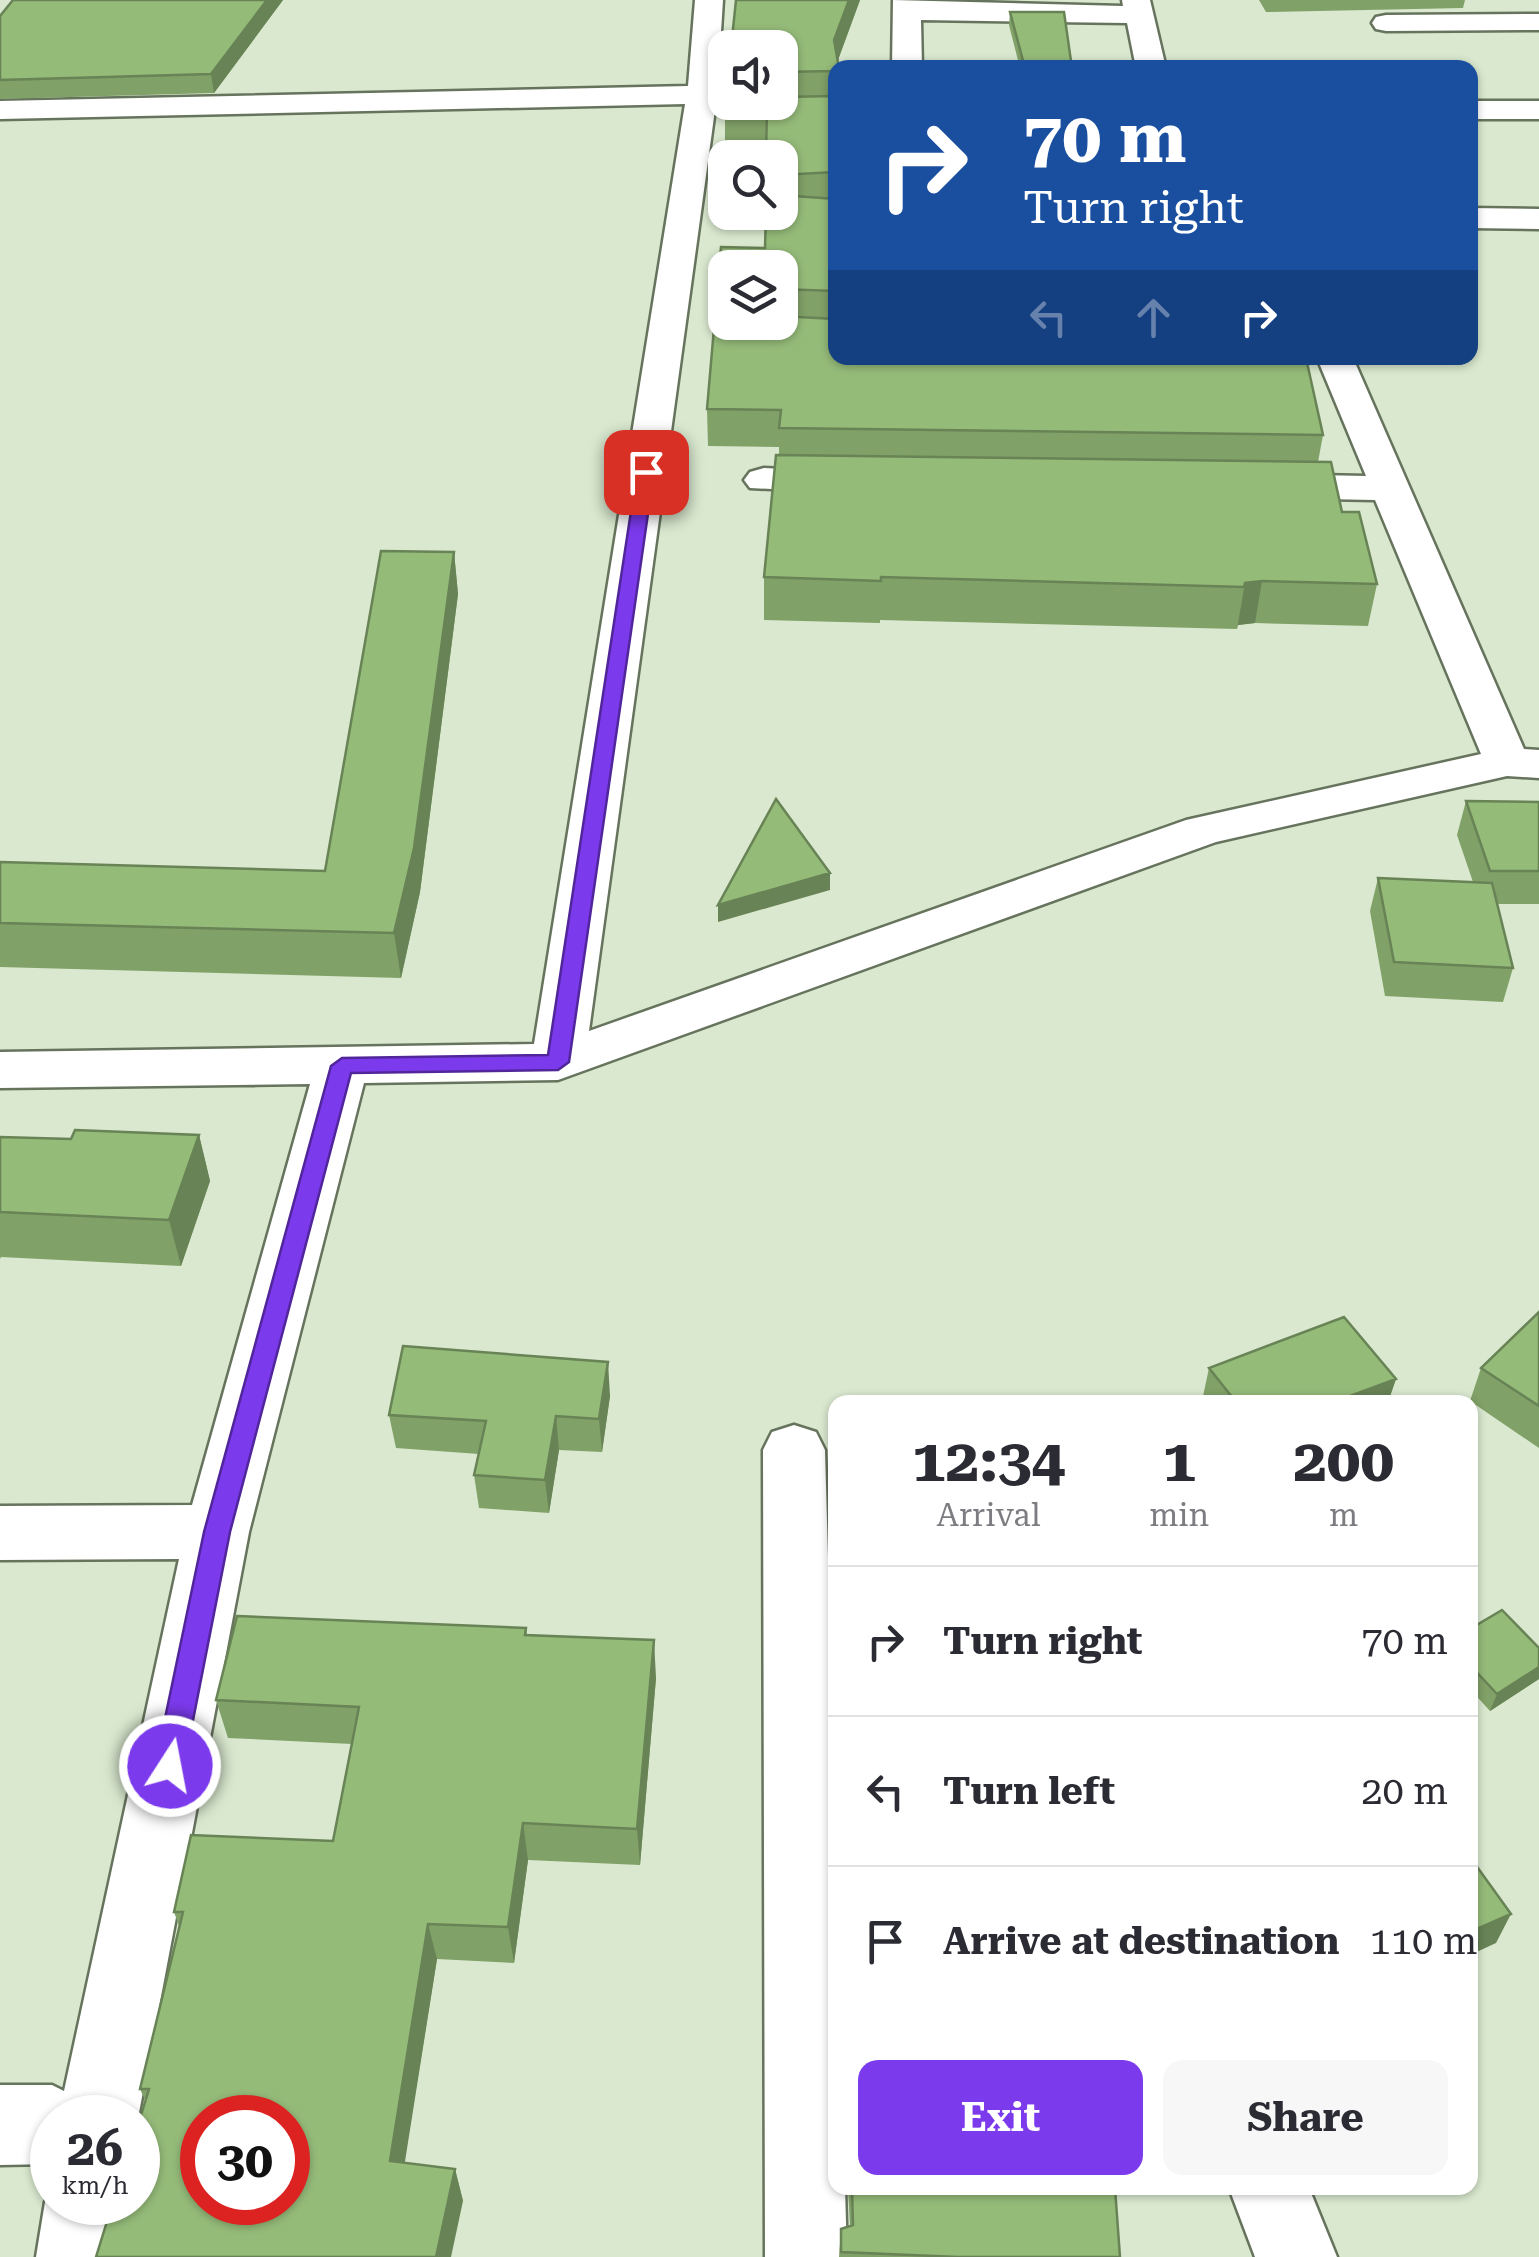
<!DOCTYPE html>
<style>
body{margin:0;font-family:"Roboto Serif",serif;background:#f7f7f7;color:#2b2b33;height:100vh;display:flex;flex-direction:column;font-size:38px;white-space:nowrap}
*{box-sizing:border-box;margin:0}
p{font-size:32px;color:#7c7c81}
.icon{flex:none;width:55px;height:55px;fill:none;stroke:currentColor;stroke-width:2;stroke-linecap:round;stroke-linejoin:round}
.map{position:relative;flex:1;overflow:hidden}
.drawer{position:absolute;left:828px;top:1395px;width:650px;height:800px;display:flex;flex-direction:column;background:#fff;border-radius:20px;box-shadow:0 2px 8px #0004}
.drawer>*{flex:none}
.hud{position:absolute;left:828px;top:60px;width:650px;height:305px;border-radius:20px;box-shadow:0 2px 8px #0004;background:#1a4fa0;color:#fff;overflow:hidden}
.fabs{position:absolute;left:708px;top:30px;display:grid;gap:20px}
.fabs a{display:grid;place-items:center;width:90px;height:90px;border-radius:20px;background:#fff;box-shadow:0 2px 8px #0004;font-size:50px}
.speed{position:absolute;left:30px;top:2095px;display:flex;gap:20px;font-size:50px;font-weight:700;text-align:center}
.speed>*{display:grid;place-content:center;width:130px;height:130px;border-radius:50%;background:#fff;box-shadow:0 2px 8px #0004;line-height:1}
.speed small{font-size:25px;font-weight:400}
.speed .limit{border:15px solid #d22;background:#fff;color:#111}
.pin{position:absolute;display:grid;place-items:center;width:85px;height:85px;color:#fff;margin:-42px;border-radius:20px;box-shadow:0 5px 15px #0006}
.me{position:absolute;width:110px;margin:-55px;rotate:11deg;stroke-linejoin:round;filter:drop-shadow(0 0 8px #0008)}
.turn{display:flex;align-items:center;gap:35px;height:210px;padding:0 30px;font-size:45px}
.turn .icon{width:130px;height:130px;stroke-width:2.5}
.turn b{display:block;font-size:70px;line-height:85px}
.lanes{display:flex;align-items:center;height:95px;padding:0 30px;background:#0003;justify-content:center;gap:50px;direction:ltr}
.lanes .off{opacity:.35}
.eta{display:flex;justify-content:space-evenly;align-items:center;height:170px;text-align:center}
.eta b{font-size:60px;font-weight:700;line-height:70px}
.cta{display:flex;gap:20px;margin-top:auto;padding:20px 30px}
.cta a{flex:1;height:115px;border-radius:20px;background:#7c3aed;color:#fff;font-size:40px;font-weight:700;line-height:115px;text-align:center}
.cta a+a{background:#f7f7f7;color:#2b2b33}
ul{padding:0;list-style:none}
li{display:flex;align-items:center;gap:30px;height:150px;padding:0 30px;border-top:2px solid #e1e1e2}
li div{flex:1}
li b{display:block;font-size:38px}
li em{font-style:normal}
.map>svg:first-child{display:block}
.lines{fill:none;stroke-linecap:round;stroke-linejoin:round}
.minor-casing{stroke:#66735d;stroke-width:5}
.minor{fill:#fff;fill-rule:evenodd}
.wall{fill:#80a168;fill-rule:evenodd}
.shaded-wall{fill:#688355}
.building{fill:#95bb79;stroke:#688355;stroke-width:2.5;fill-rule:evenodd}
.route{fill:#7c3aed;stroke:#51269a;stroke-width:2.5}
</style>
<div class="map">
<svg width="1539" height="2257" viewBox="0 0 1539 2257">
<rect width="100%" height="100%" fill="#d9e8cf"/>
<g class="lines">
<g class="minor-casing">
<path id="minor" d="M 695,0 L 723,0 L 717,95 L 589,1031 L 1186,820 L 1481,754 L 1375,500 L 1264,498 L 1250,494 L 1244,486 L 1250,478 L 1264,474 L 1366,476 L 1317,358 L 1353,358 L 1524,749 L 1539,750 L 1539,778 L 1507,776 L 1216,842 L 558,1080 L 364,1083 L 249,1532 L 138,2118 L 52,2118 L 52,2164 L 0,2165 L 0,2085 L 52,2085 L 64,2091 L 179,1559 L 0,1560 L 0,1506 L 192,1505 L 310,1084 L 0,1088 L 0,1052 L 534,1044 L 685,104 L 0,119 L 0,101 L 688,86 Z
M 893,0 L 1123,6 L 1122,0 L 1150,0 L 1166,68 L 1136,68 L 1127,23 L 921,20 L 922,68 L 892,68 Z
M 1539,14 L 1539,30 L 1386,31 L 1376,29 L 1372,23 L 1376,17 L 1386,15 Z
M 1470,101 L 1539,101 L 1539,119 L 1470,119 Z
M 1470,208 L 1539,209 L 1539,229 L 1470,228 Z
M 764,468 L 862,473 L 868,481 L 862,489 L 848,493 L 750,488 L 744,480 L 750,472 Z
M 794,1425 L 816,1432 L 825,1450 L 835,1806 L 835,2188 L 845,2188 L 847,2257 L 765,2257 L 763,1450 L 772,1432 Z
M 52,2183 L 52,2202 L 125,2202 L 118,2257 L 36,2257 L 45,2202 Z
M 1229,2188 L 1309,2188 L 1337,2257 L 1255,2257 Z"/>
</g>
<use href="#minor" class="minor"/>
</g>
<path class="wall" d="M 13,0 L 283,0 L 214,93 L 0,99 L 0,16 Z
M 736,0 L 860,0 L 838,60 L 839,68 L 835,68 L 835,358 L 1306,358 L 1323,435 L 1318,462 L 1331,462 L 1342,512 L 1359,512 L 1377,584 L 1368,626 L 1255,623 L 1238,625 L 1237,629 L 880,620 L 880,623 L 764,620 L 764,577 L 776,455 L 779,455 L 779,447 L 708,446 L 707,409 L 721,247 L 765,248 L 766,212 L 780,212 L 780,158 L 766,158 L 767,142 L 725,142 L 725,101 L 725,102 L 780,102 L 780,48 L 731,48 ZM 725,268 L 780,268 L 780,322 L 725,322 Z
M 1259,0 L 1465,0 L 1463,8 L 1266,12 Z
M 1010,12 L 1072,68 L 1020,68 L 1009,25 Z
M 454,552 L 458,594 L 420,892 L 401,978 L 0,967 L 0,862 L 325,871 Z
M 1466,801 L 1539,802 L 1539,904 L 1497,904 L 1513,968 L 1503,1002 L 1385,996 L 1370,911 L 1378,878 L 1473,882 L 1457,835 Z
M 199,1135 L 210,1181 L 181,1266 L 1,1257 L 0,1259 L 0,1137 L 71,1139 Z
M 1539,1312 L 1539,1448 L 1470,1401 L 1481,1368 Z
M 1209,1368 L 1396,1379 L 1388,1402 L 1203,1402 L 1202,1401 Z
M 610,1396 L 602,1452 L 559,1450 L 549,1513 L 479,1508 L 474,1475 L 479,1454 L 396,1448 L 389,1415 Z
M 526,1628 L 527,1635 L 656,1678 L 640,1865 L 528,1860 L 514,1963 L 437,1959 L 404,2163 L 455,2169 L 463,2201 L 145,2100 L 140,2089 L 179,1926 L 174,1912 L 333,1841 L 352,1744 L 228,1738 L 216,1700 Z
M 1470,1629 L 1539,1648 L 1539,1679 L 1490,1711 L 1470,1689 Z
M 848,2188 L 1115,2188 L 1120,2257 L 839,2257 L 841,2229 L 850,2226 Z"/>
<path class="shaded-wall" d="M 267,0 L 283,0 L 214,93 L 211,74 Z
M 849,0 L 860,0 L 835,68 L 834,40 Z
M 454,552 L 458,594 L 420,892 L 401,978 L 394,933 Z
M 1262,581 L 1255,623 L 1238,625 L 1237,629 L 1245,583 Z
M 830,873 L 830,890 L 718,922 L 718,905 Z
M 199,1135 L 210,1181 L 181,1266 L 169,1220 Z
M 608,1362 L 610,1396 L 602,1452 L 599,1419 Z
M 1396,1379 L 1388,1402 L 1334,1402 Z
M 556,1416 L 559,1450 L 549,1513 L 545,1480 Z
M 654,1640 L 656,1678 L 640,1865 L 637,1829 Z
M 1539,1667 L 1539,1679 L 1490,1711 L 1497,1694 Z
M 523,1823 L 528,1860 L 514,1963 L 508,1927 Z
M 1511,1914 L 1496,1943 L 1470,1955 L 1470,1932 Z
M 428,1924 L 437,1959 L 400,2193 L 390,2161 Z
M 455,2169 L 463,2201 L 451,2257 L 436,2257 Z"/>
<path class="building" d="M 13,0 L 267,0 L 211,74 L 0,80 L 0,16 Z
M 736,0 L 849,0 L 834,40 L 839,68 L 835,68 L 835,71 L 780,72 L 780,48 L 731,48 Z
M 1010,12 L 1064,12 L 1072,68 L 1025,68 Z
M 835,96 L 835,172 L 780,175 L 780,158 L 766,158 L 767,109 L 724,109 L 725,101 L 725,102 L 780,102 L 780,97 Z
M 780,195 L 835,199 L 835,291 L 780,289 L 780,268 L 725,268 L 725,322 L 780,322 L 780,316 L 835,319 L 835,358 L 1306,358 L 1323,435 L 779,428 L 781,410 L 707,409 L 721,247 L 765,248 L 766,212 L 780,212 Z
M 776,455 L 1331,462 L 1342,512 L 1359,512 L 1377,584 L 1262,581 L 1245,583 L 1244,587 L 881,577 L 881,581 L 764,577 Z
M 381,551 L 454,552 L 414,848 L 394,933 L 0,923 L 0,862 L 325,871 Z
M 776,799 L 830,873 L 718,905 Z
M 1466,801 L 1539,802 L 1539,871 L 1490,871 Z
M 1378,878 L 1492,883 L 1513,968 L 1394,962 Z
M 75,1130 L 199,1135 L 169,1220 L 0,1212 L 0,1137 L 71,1139 Z
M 1539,1312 L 1539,1406 L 1481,1368 Z
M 1344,1317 L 1396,1379 L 1334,1402 L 1236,1402 L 1209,1368 Z
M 403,1346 L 608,1362 L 599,1419 L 556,1416 L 545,1480 L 474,1475 L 486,1421 L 389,1415 Z
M 1502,1610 L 1539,1648 L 1539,1667 L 1497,1694 L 1470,1665 L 1470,1629 Z
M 237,1616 L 526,1628 L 525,1635 L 654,1640 L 637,1829 L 523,1823 L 508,1927 L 428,1924 L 390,2161 L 455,2169 L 436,2257 L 96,2257 L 113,2202 L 138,2202 L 138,2125 L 149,2089 L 140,2089 L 183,1912 L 174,1912 L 191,1835 L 333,1841 L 359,1707 L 216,1700 ZM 202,2118 L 288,2118 L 288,2202 L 202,2202 Z
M 1470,1857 L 1511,1914 L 1470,1932 Z
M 852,2188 L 1115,2188 L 1120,2257 L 958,2257 L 841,2252 L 841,2229 L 853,2225 Z"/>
<path class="route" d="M 646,467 L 654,472 L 569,1062 L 558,1070 L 351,1073 L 230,1532 L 184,1766 L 180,1775 L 170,1779 L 159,1775 L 155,1766 L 204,1532 L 331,1066 L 342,1058 L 548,1055 L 637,472 Z"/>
</svg>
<div class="fabs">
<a><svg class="icon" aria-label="sound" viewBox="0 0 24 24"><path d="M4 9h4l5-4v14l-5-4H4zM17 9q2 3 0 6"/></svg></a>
<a><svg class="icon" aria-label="search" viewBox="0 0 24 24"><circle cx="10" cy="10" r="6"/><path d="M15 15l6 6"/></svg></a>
<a><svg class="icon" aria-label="layers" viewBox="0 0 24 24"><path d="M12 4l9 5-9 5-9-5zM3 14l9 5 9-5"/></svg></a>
</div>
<div class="speed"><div>26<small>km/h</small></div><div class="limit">30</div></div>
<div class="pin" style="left:646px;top:472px;background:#d93025"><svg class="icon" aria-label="arrive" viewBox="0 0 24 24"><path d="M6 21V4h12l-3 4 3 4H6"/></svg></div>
<svg class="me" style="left:170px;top:1766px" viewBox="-20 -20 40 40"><circle r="17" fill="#7c3aed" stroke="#fff" stroke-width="3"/><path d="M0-11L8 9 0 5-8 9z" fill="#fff"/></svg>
<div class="hud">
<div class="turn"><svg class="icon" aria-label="right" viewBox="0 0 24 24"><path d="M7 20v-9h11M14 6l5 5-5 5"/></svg><div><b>70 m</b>Turn right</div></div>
<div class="lanes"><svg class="icon off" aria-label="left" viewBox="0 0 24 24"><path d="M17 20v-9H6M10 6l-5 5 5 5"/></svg><svg class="icon off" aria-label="ahead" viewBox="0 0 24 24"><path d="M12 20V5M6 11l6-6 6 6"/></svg><svg class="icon" aria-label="right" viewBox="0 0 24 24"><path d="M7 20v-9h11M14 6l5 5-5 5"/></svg></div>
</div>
<section class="drawer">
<div class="eta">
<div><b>12:34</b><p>Arrival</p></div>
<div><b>1</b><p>min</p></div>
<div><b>200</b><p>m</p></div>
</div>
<ul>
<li><svg class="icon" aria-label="right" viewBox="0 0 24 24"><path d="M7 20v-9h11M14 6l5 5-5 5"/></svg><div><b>Turn right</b></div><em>70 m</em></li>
<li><svg class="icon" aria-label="left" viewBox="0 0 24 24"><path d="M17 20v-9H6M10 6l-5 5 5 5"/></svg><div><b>Turn left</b></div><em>20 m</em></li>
<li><svg class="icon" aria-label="arrive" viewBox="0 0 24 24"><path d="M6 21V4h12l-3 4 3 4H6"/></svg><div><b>Arrive at destination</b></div><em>110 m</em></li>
</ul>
<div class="cta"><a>Exit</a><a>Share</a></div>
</section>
</div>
